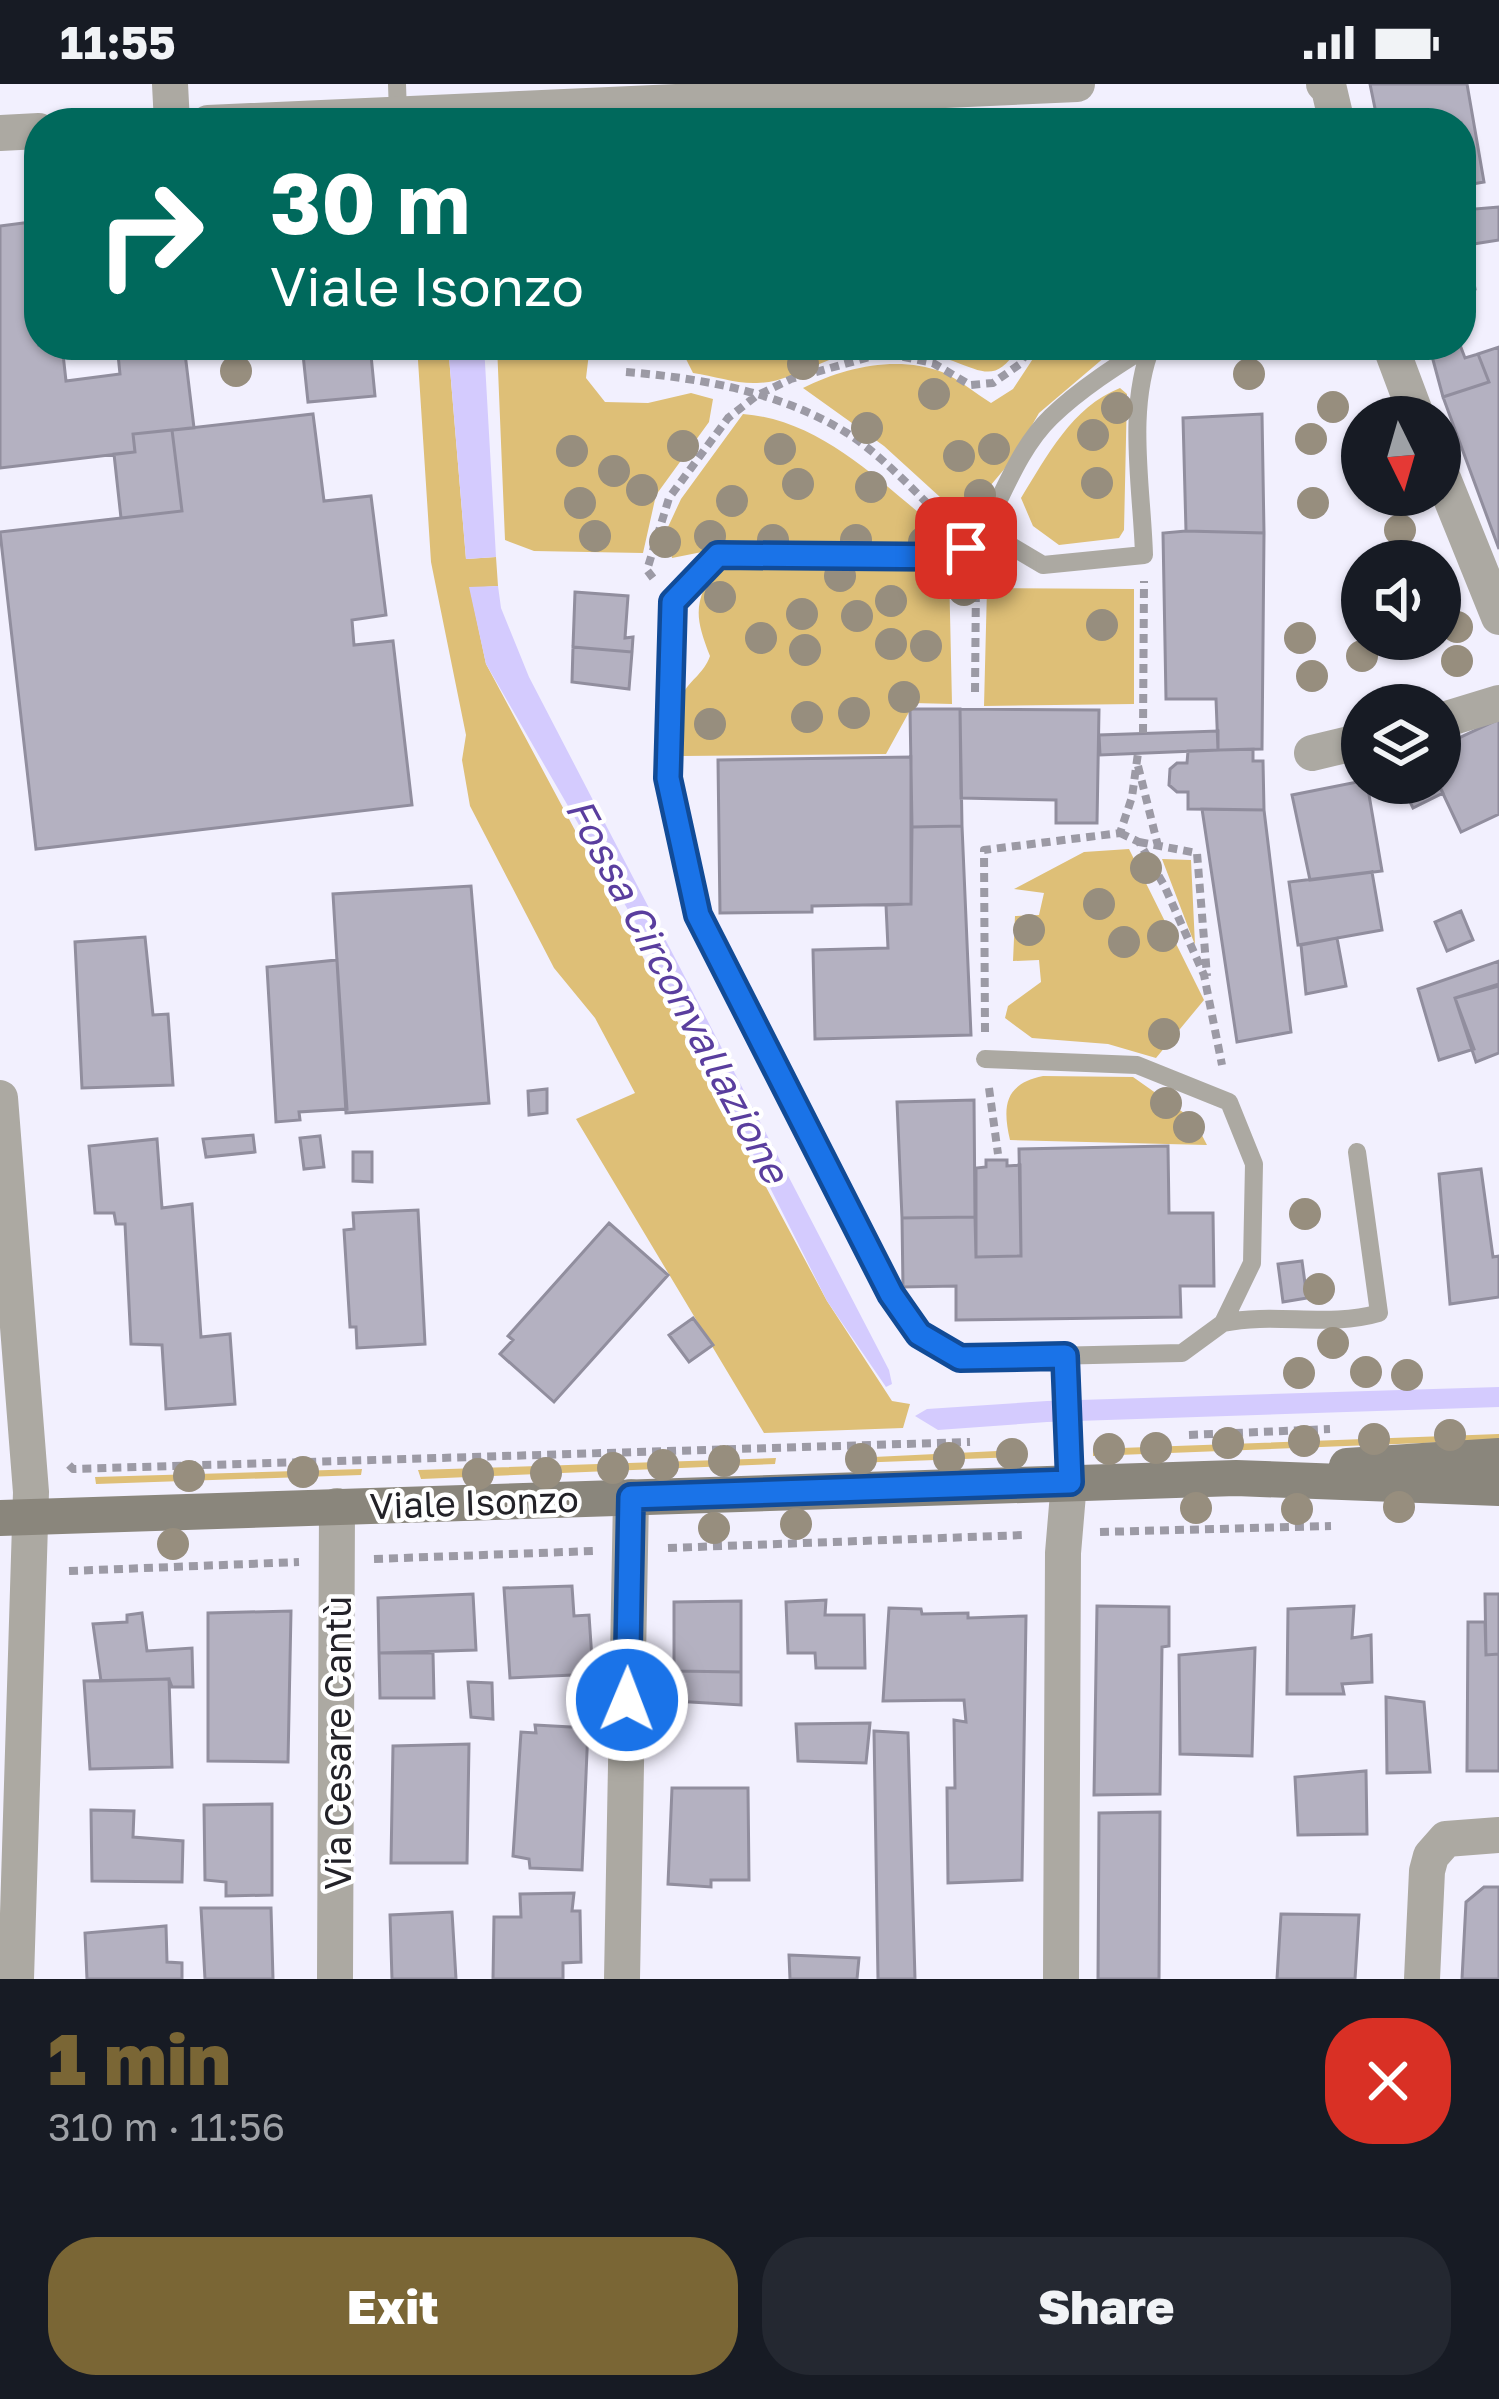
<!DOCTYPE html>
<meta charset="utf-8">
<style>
body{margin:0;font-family:"Golos Text",sans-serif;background:#242831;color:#f1f3f6;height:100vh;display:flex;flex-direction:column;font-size:45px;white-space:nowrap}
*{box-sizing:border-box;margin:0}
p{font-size:39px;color:#9ea1a6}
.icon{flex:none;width:66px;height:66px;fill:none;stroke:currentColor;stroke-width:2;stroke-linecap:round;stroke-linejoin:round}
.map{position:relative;height:1895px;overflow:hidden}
.drawer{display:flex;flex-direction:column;background:#171b24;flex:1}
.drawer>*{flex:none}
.guide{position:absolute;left:24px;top:24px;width:1452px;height:252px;border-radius:48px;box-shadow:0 3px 9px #0004;background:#00695c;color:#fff;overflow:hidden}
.needle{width:78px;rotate:175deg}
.buttons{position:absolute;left:1341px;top:312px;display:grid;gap:24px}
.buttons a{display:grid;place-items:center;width:120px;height:120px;border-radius:50%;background:#171b24;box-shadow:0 3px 9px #0004;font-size:60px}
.pin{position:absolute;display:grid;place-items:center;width:102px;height:102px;color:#fff;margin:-51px;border-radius:24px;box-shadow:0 6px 18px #0006}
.me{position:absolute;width:132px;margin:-66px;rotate:1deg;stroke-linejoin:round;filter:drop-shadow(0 0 9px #0008)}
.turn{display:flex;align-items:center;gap:42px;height:252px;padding:0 48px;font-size:54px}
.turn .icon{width:156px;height:156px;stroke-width:2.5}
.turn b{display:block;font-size:84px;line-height:102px}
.round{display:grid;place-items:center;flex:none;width:126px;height:126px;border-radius:48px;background:#242831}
.overview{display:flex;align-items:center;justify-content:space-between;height:204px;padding:0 48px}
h1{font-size:72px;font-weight:800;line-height:90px;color:#7a6635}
.cta{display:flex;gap:24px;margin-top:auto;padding:24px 48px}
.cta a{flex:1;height:138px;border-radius:48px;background:#7a6635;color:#fff;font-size:48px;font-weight:800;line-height:138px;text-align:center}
.cta a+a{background:#242831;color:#f1f3f6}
.status{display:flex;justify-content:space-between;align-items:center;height:84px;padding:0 60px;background:#171b24;direction:ltr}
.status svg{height:33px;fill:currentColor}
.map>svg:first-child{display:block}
.green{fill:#debf77}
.water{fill:#d4cbfe}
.building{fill:#b4b1c1;stroke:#918e9e;stroke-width:3}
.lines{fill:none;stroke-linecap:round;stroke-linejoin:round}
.path{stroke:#9c9aa5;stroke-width:8;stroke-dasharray:9 6;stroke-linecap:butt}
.lane{stroke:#aca9a2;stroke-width:18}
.street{stroke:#aca9a2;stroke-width:36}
.secondary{stroke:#8a867c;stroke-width:36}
.tree{fill:#978e7e}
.route-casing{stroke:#114b97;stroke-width:30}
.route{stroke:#1a73e8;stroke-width:21}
.labels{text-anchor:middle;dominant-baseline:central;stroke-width:9;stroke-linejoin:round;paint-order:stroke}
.street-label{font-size:36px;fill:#232228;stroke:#fff}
.water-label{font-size:39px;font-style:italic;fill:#5a3e9e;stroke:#fff}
</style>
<div class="status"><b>11:55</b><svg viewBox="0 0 49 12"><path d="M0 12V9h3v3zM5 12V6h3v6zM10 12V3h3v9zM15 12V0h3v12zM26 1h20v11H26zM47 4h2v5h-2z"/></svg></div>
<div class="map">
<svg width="1499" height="1895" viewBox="0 0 1499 1895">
<rect width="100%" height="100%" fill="#f2f0fe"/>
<path class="green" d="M 417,261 L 448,261 L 466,475 L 496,473 L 498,502 L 470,504 L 486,580 L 827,1217 L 892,1317 L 910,1320 L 903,1344 L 764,1349 L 576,1035 L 635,1009 L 595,934 L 554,884 L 470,722 L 462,676 L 466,651 L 431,478 Z
M 497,261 L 590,261 L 586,294 L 605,318 L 648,319 L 691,309 L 713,315 L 709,338 L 656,411 L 643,469 L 534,467 L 505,456 Z
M 679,261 L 1021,261 C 997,296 989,291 953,277 C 935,270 909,264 890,262 C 842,260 796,299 757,299 C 737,300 714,292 693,289 Z
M 1042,261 L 1119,261 L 1039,329 L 1012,376 L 963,434 L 884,362 L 803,304 C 844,283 898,271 942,288 C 959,295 975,309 991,319 L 1013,305 Z
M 1120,304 L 1127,310 L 1124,446 L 1119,454 L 1059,461 L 1033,442 L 1021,414 C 1047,372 1072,323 1120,304 Z
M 743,330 C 820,336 876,395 934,441 L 944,459 L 742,460 L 672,474 L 668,443 L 681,415 Z
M 717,478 L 949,485 L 952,620 L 914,619 L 886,670 L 682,672 C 681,654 674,629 682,612 C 688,597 704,590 710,572 C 693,529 695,519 717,478 Z
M 987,504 L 1134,505 L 1134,620 L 984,622 Z
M 1129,765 L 1204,916 L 1156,974 L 1108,960 L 1032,954 L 1005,934 L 1008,922 L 1041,898 L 1039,876 L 1013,877 L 1015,832 L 1039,831 L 1044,809 L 1014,805 L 1084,768 Z
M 1162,775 L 1191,776 L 1195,861 Z
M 1043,992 L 1133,993 L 1194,1036 L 1207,1061 L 1010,1056 C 1002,1021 1005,1000 1043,992 Z
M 1499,1350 L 1499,1356 L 1093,1372 L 1093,1365 Z
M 1020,1366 L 1020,1373 L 853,1379 L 853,1374 Z
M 776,1374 L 775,1380 L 421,1395 L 418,1386 Z
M 362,1385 L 361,1391 L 96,1400 L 95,1393 Z"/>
<path class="water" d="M 448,261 L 484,261 L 496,473 L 466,475 Z
M 498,502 L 501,524 L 529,593 L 889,1286 L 892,1300 L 886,1303 L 827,1217 L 646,857 L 486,580 L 469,503 Z
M 1499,1303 L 1499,1323 L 1047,1338 L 938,1346 L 915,1332 L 927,1325 L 1047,1317 Z"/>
<path class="building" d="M 1370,0 L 1467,0 L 1484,98 L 1461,102 L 1461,39 L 1378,39 Z
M 1461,123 L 1475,205 L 1461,208 Z
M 1499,123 L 1499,156 L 1467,161 L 1462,126 Z
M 39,137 L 39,261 L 62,261 L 66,297 L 120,290 L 117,261 L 184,261 L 194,344 L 133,350 L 135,368 L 0,384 L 0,142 Z
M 302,261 L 370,261 L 375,312 L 308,318 Z
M 1429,261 L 1460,261 L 1465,274 L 1478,270 L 1489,298 L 1443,313 Z
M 1499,263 L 1499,465 L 1443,313 L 1489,298 L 1478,270 Z
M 313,330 L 324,417 L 371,412 L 386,531 L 352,536 L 354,561 L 393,557 L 412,721 L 36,765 L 0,448 L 182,427 L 172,346 Z
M 1262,330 L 1264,449 L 1186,447 L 1183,334 Z
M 172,346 L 182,427 L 121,434 L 114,370 L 135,368 L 133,350 Z
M 1186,447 L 1264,449 L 1262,665 L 1218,666 L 1216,615 L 1166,615 L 1163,449 Z
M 575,508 L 628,512 L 625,554 L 633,553 L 632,568 L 573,563 Z
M 573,563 L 632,568 L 629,605 L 572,598 Z
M 910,625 L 960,625 L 962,742 L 912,743 Z
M 960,625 L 1099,626 L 1097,739 L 1056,739 L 1056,716 L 961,714 Z
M 1499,635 L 1499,730 L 1461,748 L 1438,699 L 1440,663 Z
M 1218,647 L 1218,666 L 1100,671 L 1099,651 Z
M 1253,665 L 1253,677 L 1263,677 L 1264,726 L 1188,725 L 1188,708 L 1177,708 L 1169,701 L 1170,685 L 1177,679 L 1187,679 L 1188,667 Z
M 911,673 L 911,820 L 812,822 L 812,828 L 720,829 L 718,676 Z
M 1362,697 L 1367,699 L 1382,787 L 1310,796 L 1292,711 Z
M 1401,699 L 1438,699 L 1443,709 L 1413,724 Z
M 1202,725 L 1264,726 L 1291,948 L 1237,958 Z
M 962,742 L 971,951 L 815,955 L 813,866 L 888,864 L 886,821 L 911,820 L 912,743 Z
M 1372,788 L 1382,846 L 1298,861 L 1289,798 Z
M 471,802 L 489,1019 L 346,1029 L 333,810 Z
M 1461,827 L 1473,856 L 1447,867 L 1435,838 Z
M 145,853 L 153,931 L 168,930 L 173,1001 L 82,1004 L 75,858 Z
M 1337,854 L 1346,902 L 1306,910 L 1301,861 Z
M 337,876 L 347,1025 L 299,1028 L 300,1036 L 276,1038 L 267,883 Z
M 1499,877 L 1499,900 L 1455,914 L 1474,965 L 1439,976 L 1418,905 Z
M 1499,902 L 1499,969 L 1476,978 L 1455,914 Z
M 547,1005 L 547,1029 L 529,1031 L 528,1007 Z
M 974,1016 L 975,1133 L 902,1134 L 897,1018 Z
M 253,1051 L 255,1068 L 206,1073 L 203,1055 Z
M 320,1052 L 324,1083 L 304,1085 L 300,1054 Z
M 157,1055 L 162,1124 L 192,1120 L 201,1253 L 230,1250 L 235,1320 L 166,1325 L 162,1261 L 131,1260 L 125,1140 L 116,1140 L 114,1129 L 95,1129 L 89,1062 Z
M 1168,1062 L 1169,1129 L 1213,1129 L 1214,1202 L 1180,1202 L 1181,1233 L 956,1236 L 956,1202 L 903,1203 L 902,1134 L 975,1133 L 976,1173 L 1021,1172 L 1019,1065 Z
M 353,1068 L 372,1068 L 372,1098 L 353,1097 Z
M 986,1076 L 1007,1076 L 1007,1082 L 1020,1081 L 1021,1172 L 976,1173 L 976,1084 L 986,1083 Z
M 1481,1085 L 1493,1173 L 1499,1172 L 1499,1213 L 1450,1220 L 1439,1090 Z
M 418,1126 L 425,1260 L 357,1264 L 356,1243 L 350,1243 L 344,1146 L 354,1145 L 353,1129 Z
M 609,1139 L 668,1191 L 554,1318 L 500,1270 L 513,1256 L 508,1252 Z
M 1302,1177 L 1307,1214 L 1283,1218 L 1278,1180 Z
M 693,1234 L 713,1261 L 689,1278 L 669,1251 Z
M 572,1502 L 574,1532 L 589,1531 L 593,1590 L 510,1594 L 504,1504 Z
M 473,1510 L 476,1566 L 379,1569 L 378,1514 Z
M 1485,1510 L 1499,1510 L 1499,1613 L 1499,1570 L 1486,1571 Z
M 826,1516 L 825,1531 L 864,1531 L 865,1584 L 816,1584 L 815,1569 L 788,1569 L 786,1518 Z
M 741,1517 L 741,1588 L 674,1587 L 674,1518 Z
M 1097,1522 L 1169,1523 L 1169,1562 L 1162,1563 L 1160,1710 L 1094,1711 Z
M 1354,1522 L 1352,1554 L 1371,1551 L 1372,1598 L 1342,1600 L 1344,1610 L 1287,1610 L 1288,1525 Z
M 889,1524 L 921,1525 L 922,1530 L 968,1529 L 968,1534 L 1026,1532 L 1022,1796 L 948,1799 L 947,1704 L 955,1704 L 954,1636 L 966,1638 L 964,1616 L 883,1617 Z
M 291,1527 L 288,1678 L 208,1677 L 208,1529 Z
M 142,1529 L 147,1567 L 192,1564 L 193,1603 L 172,1603 L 169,1595 L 101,1597 L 93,1540 L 127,1538 L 127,1531 Z
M 1468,1538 L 1485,1538 L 1486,1571 L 1499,1570 L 1499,1687 L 1467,1687 Z
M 1255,1564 L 1252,1672 L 1180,1670 L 1179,1571 Z
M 379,1569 L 433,1569 L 434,1614 L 380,1614 Z
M 674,1587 L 741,1588 L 741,1621 L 674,1617 Z
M 169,1595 L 172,1683 L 90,1685 L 84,1597 Z
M 468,1598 L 492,1599 L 493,1635 L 471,1633 Z
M 1386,1613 L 1424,1618 L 1430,1688 L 1387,1689 Z
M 870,1639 L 866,1679 L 798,1677 L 796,1640 Z
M 535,1641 L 588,1644 L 582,1786 L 530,1784 L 529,1775 L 513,1772 L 521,1648 L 536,1649 Z
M 874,1647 L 908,1649 L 915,1895 L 878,1895 Z
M 469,1660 L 467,1779 L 391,1779 L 393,1662 Z
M 1366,1687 L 1367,1750 L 1298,1751 L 1295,1693 Z
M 672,1704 L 748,1704 L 749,1796 L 711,1796 L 711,1803 L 668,1800 Z
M 272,1720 L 272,1811 L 226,1812 L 226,1798 L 205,1796 L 204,1721 Z
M 91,1726 L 134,1727 L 133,1753 L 183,1757 L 182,1798 L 92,1797 Z
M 1160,1728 L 1159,1895 L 1098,1895 L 1099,1729 Z
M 1484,1803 L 1499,1803 L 1499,1895 L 1462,1895 L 1466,1818 Z
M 574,1809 L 572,1827 L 580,1827 L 581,1878 L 563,1879 L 563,1895 L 493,1895 L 494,1833 L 521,1833 L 520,1810 Z
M 201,1824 L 271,1824 L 273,1895 L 205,1895 Z
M 452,1828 L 456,1895 L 392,1895 L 390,1831 Z
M 1281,1830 L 1359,1831 L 1355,1895 L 1277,1895 Z
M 166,1842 L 167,1878 L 182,1879 L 182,1895 L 87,1895 L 85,1849 Z
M 789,1871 L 859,1874 L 857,1895 L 790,1895 Z"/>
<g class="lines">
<path class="path" d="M 626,288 C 701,294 781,308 847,349 C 884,373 918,411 950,442
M 653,494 L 647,486 L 669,414 L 728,334 L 756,312 L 791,295 L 884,269 L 933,279 L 970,301 L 993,299 L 1020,280 L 1030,261
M 975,608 L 976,498
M 1143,649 L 1144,497
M 1138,682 L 1158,762
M 1120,749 L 1139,758 L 1164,801 L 1204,891 L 1222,981
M 1139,758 L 1197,769 L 1207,892
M 985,948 L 984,766 L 1120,749 L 1132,713 L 1138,669
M 989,1004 L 998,1070
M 1189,1351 L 1330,1345
M 69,1381 L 73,1385 L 970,1358
M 1100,1448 L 1331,1442
M 668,1464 L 1025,1451
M 374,1475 L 593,1467
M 69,1487 L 299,1478"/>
<path class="lane" d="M 397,0 L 398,30
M 1150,261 C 1116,282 1080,305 1051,333 C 1020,363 1004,408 984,446 L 1043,481 L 1144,471 C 1142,403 1126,325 1152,261
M 984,446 L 959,473 L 718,471 L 673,518 L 669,695 L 698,831 L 891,1210 L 919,1250 L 960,1274 L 1182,1269 L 1223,1239 L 1252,1179 L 1254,1080 L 1229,1018 L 1137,981 L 985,975
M 1223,1239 C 1275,1228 1329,1244 1379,1229 L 1357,1068
M 1065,1272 L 1069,1398"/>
<path class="street" d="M 170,0 L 172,39
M 1324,0 L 1329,5 L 1337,39
M 208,39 L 1077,0
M 0,49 L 39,47
M 1390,261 L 1417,333
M 1440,387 L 1499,533
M 1440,637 L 1499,619
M 1312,669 L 1362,657
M 0,1014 L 31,1408 L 16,1895
M 335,1895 L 337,1422
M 622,1895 L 631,1413
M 1061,1895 L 1063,1469 L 1069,1398
M 1422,1895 L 1427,1787 L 1431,1772 L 1446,1755 L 1499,1751"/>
<path class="secondary" d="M 1347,1382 L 1499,1372
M 0,1434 L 1236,1394 L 1499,1404"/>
</g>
<g class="tree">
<circle cx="803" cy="280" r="16"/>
<circle cx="236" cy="287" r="16"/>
<circle cx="1249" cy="290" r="16"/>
<circle cx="934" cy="310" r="16"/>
<circle cx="1333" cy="323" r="16"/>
<circle cx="1117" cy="324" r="16"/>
<circle cx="867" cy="344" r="16"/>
<circle cx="1093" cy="351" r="16"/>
<circle cx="1311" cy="355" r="16"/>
<circle cx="683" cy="362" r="16"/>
<circle cx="780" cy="365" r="16"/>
<circle cx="994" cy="365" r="16"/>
<circle cx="572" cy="367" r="16"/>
<circle cx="959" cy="372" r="16"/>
<circle cx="614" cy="387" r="16"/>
<circle cx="1097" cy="399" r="16"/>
<circle cx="798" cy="400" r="16"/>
<circle cx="871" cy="403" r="16"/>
<circle cx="642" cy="406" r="16"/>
<circle cx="980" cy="411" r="16"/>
<circle cx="732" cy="417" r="16"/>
<circle cx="580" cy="419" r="16"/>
<circle cx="1313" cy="419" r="16"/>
<circle cx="1400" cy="446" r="16"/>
<circle cx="595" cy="452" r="16"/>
<circle cx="710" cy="452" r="16"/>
<circle cx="773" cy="456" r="16"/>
<circle cx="856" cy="456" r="16"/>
<circle cx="665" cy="458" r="16"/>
<circle cx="924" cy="458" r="16"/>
<circle cx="840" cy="492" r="16"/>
<circle cx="964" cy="506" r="16"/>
<circle cx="720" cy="513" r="16"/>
<circle cx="891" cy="517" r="16"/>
<circle cx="802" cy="530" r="16"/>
<circle cx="857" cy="532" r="16"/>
<circle cx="1102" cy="541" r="16"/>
<circle cx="1457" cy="543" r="16"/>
<circle cx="761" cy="554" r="16"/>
<circle cx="1300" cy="554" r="16"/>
<circle cx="891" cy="560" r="16"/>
<circle cx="926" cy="562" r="16"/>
<circle cx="805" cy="566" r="16"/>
<circle cx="1362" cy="572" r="16"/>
<circle cx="1457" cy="577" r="16"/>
<circle cx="1312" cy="592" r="16"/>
<circle cx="904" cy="613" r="16"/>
<circle cx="854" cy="629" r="16"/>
<circle cx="807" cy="633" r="16"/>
<circle cx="710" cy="640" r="16"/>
<circle cx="1146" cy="784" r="16"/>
<circle cx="1099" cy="820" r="16"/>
<circle cx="1029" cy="846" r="16"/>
<circle cx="1163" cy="852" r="16"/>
<circle cx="1124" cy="858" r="16"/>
<circle cx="1164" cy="950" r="16"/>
<circle cx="1166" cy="1019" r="16"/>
<circle cx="1189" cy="1043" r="16"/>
<circle cx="1305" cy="1130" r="16"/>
<circle cx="1319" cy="1205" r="16"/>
<circle cx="1333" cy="1259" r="16"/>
<circle cx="1366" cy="1288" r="16"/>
<circle cx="1299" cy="1289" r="16"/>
<circle cx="1407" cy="1291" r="16"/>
<circle cx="1450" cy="1351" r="16"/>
<circle cx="1374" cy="1355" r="16"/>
<circle cx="1304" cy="1357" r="16"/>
<circle cx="1228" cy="1359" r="16"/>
<circle cx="1156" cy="1364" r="16"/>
<circle cx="1109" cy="1365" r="16"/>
<circle cx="1012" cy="1370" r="16"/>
<circle cx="949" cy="1374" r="16"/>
<circle cx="861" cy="1375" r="16"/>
<circle cx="724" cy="1377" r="16"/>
<circle cx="663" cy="1381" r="16"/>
<circle cx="613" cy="1384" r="16"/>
<circle cx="303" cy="1388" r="16"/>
<circle cx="546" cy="1389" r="16"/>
<circle cx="478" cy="1390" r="16"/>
<circle cx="189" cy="1392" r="16"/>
<circle cx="1399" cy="1423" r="16"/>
<circle cx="1196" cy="1424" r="16"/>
<circle cx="1297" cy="1425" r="16"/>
<circle cx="796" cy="1440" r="16"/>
<circle cx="714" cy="1444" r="16"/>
<circle cx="173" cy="1460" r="16"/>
</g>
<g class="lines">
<g class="route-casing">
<path id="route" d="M 627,1616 L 631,1413 L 1070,1398 L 1065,1272 L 960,1274 L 919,1250 L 891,1210 L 698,831 L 668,694 L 673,518 L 718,471 L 959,473 L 966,464"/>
</g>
<use href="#route" class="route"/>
</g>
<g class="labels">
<g class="street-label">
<text transform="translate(474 1418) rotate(-2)">Viale Isonzo</text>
<text transform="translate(337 1659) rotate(-90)">Via Cesare Cantù</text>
</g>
<g class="water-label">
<text transform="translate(678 906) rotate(62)">Fossa Circonvallazione</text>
</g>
</g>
</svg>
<div class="buttons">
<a><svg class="needle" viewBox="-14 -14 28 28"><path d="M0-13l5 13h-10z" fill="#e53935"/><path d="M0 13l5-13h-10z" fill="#9ea1a6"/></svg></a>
<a><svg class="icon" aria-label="sound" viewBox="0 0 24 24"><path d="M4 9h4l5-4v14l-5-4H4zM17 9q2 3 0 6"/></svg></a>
<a><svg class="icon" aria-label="layers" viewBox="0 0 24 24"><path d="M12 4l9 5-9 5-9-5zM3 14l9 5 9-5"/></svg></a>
</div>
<div class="pin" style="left:966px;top:464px;background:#d93025"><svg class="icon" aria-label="arrive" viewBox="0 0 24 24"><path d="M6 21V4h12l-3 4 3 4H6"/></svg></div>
<svg class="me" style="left:627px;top:1616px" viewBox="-20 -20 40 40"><circle r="17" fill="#1a73e8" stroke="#fff" stroke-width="3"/><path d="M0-11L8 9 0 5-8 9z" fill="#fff"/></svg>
<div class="guide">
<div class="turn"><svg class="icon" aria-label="right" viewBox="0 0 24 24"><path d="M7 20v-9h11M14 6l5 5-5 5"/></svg><div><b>30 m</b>Viale Isonzo</div></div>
</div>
</div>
<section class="drawer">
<div class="overview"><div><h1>1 min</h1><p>310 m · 11:56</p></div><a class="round" style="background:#d93025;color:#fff"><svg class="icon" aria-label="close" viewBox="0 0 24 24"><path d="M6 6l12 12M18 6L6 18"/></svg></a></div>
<div class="cta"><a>Exit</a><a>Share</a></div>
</section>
